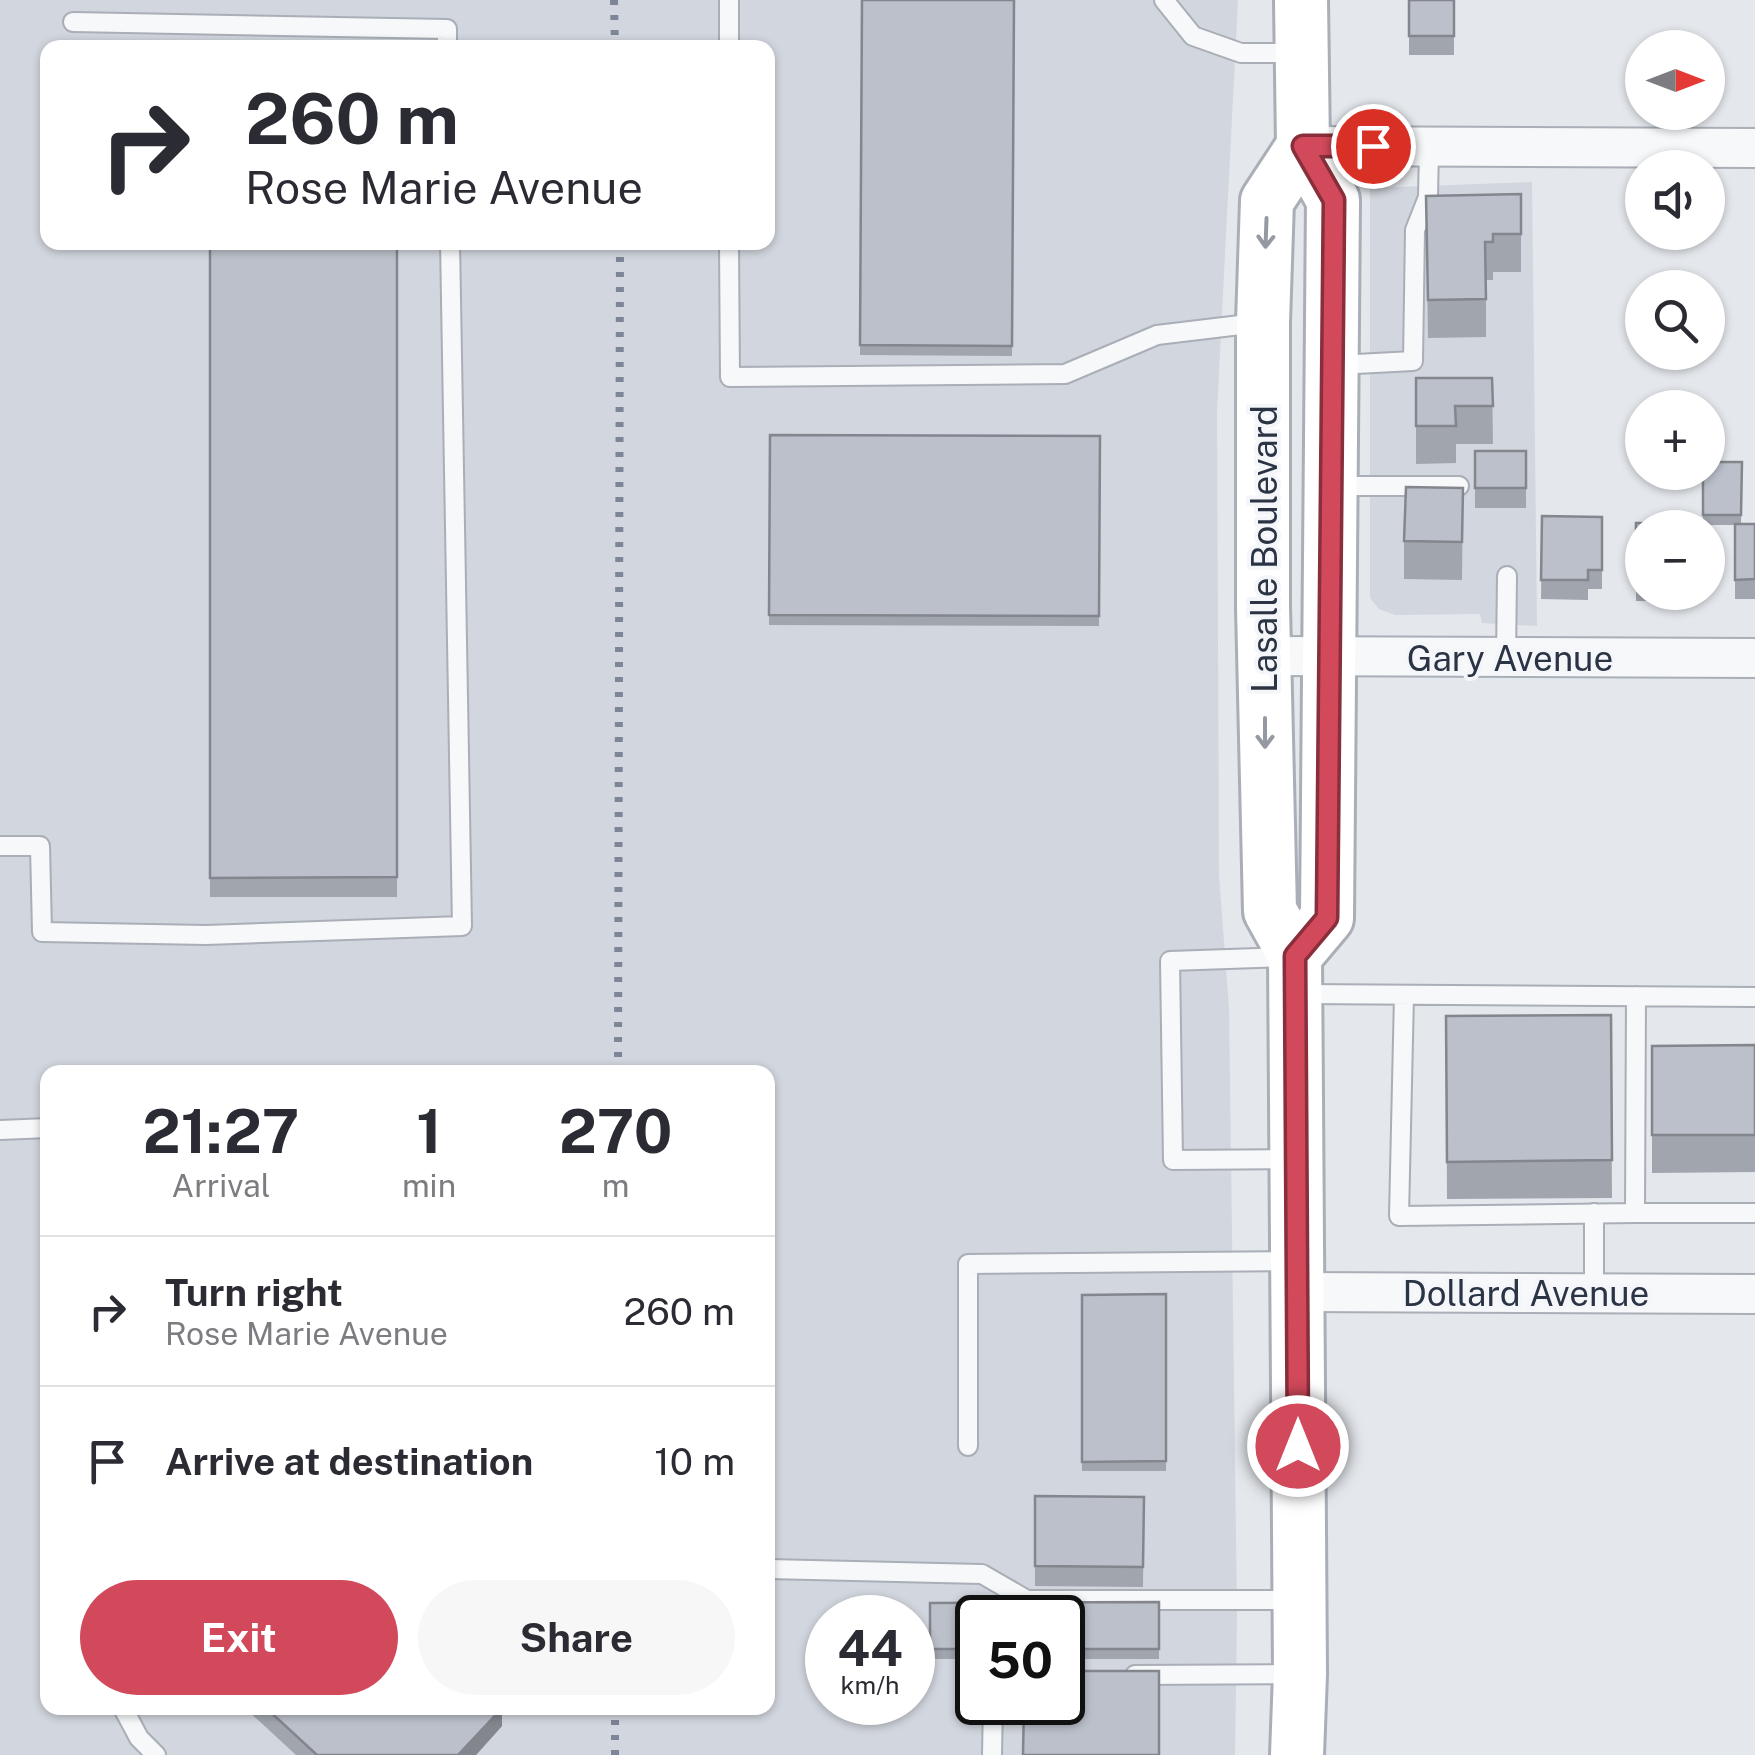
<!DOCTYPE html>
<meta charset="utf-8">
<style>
body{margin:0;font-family:"Public Sans",sans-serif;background:#f7f7f7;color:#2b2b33;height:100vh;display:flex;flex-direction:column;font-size:38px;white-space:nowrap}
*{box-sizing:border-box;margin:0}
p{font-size:32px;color:#7c7c81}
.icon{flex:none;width:55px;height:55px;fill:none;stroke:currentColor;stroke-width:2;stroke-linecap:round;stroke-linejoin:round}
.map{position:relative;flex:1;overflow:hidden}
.sheet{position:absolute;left:40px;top:1065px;width:735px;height:650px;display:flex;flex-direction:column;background:#fff;border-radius:20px;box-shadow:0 2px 8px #0004}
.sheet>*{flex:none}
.top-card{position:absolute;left:40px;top:40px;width:735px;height:210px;border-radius:20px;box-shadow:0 2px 8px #0004;background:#fff;color:#2b2b33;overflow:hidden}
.needle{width:65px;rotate:90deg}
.tools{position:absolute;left:1625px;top:30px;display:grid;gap:20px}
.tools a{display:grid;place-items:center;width:100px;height:100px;border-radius:50%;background:#fff;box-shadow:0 2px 8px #0004;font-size:50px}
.speed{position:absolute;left:805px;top:1595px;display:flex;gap:20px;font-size:50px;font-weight:700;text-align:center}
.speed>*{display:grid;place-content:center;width:130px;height:130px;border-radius:50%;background:#fff;box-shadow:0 2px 8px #0004;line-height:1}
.speed small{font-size:25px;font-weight:400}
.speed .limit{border:5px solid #111;border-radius:15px;background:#fff;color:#111}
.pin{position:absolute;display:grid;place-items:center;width:85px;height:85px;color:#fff;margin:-42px;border:5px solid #fff;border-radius:50%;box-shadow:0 2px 10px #0007}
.me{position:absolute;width:110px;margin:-55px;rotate:0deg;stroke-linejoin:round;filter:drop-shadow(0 0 8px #0008)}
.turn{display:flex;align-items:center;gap:35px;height:210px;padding:0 40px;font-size:45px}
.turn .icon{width:130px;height:130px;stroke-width:2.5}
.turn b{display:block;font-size:70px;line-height:85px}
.eta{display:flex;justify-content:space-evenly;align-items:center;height:170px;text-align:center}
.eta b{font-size:60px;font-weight:700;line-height:70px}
.cta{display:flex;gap:20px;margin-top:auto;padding:20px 40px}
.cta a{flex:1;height:115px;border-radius:60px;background:#d1495b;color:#fff;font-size:40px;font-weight:700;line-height:115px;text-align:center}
.cta a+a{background:#f7f7f7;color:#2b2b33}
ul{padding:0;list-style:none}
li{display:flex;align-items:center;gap:30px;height:150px;padding:0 40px;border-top:2px solid #e1e1e2}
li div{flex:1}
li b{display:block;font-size:38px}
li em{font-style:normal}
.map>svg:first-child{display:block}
.built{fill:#d2d6de;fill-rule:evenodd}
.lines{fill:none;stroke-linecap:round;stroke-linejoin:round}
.service-casing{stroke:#a9aeb7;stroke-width:22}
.minor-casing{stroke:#a9aeb7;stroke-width:42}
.secondary-casing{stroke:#a9aeb7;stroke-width:58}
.service{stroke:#f7f8fa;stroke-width:18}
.minor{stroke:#f7f8fa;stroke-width:38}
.secondary{stroke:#fff;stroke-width:52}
.rail{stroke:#7d8696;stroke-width:8;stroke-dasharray:5 10;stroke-linecap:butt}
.wall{fill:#a1a5ae}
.shaded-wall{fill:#83868d}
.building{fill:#bbc0ca;stroke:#83868d;stroke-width:2.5}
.oneway{stroke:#959aa2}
.route-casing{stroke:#882f3b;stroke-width:25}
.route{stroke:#d1495b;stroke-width:18}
.labels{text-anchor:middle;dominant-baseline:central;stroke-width:8;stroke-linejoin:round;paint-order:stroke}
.street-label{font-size:35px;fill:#2b3445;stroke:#f4f6f9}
</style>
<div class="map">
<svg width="1755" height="1755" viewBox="0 0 1755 1755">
<rect width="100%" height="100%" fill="#e4e7ec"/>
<path class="built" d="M 0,0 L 1238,0 L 1217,411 L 1219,875 L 1229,1008 L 1237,1613 L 1235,1755 L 0,1755 ZM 48,48 L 768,48 L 768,242 L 48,242 ZM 48,1072 L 768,1072 L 768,1708 L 48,1708 ZM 828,1618 L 912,1618 L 912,1702 L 828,1702 ZM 978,1618 L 1062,1618 L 1062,1702 L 978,1702 Z
M 1532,182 L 1537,626 L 1482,623 L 1480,614 L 1395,615 L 1379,609 L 1370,598 L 1370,188 Z"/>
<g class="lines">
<g class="service-casing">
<path id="service" d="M 729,0 L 729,48
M 1164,0 L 1193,36 L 1241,53 L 1296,53
M 73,22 L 447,29 L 447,48
M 729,242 L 730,377 L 1065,374 L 1157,335 L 1257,323
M 1337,365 L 1413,361 L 1415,230 L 1428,197 L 1429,147
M 1336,486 L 1459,486
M 1506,657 L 1507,576
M 0,846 L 40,846 L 42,932 L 206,935 L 462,926 L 450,242
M 1289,957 L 1170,961 L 1173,1160 L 1294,1159
M 1301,994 L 1755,997
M 1404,995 L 1399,1216 L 1635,1213
M 1636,996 L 1635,1213 L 1755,1213
M 0,1130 L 48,1128
M 1594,1293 L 1594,1213
M 968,1446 L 968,1264 L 1292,1261
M 768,1569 L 982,1574 L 1027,1600 L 1293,1600
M 1135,1675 L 1294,1674
M 123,1708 L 139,1738 L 156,1755
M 992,1755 L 993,1702"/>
</g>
<g class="minor-casing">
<path id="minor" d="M 1303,146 L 1755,148
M 1265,656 L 1755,658
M 1297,1292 L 1755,1294"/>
</g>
<g class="secondary-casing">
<path id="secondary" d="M 1295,956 L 1327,918 L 1333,200 L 1303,146 L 1301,0
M 1297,1755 L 1300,1674 L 1295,956 L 1270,911 L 1263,607 L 1263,322 L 1267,201 L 1303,146"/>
</g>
<use href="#service" class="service"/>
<use href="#minor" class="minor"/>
<use href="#secondary" class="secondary"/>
<path class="rail" d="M 614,0 L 615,48
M 618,1072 L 620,242
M 615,1755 L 615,1708"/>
</g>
<path class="wall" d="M 862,0 L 1014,0 L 1012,356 L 860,355 Z
M 1409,0 L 1454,0 L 1454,55 L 1409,55 Z
M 1521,194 L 1521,272 L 1493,272 L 1493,280 L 1486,280 L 1486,337 L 1428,338 L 1426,196 Z
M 210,242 L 397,242 L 397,897 L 210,897 Z
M 1416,378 L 1492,378 L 1493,444 L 1456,444 L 1456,463 L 1416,464 Z
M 770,435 L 1100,436 L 1099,626 L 769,625 Z
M 1475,451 L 1526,451 L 1526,508 L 1475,508 Z
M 1742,462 L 1741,524 L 1755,524 L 1755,599 L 1735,599 L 1735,525 L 1703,525 L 1703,472 Z
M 1463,488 L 1462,580 L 1404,579 L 1404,541 Z
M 1542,516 L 1602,517 L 1602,589 L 1588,589 L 1588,600 L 1541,599 Z
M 1636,523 L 1642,528 L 1642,592 L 1680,592 L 1680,601 L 1636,601 Z
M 1611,1015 L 1612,1198 L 1447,1199 L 1446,1016 Z
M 1755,1045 L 1755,1172 L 1652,1173 L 1652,1046 Z
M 1166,1294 L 1166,1471 L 1082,1471 L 1082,1295 Z
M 1035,1496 L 1144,1497 L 1143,1587 L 1035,1586 Z
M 1159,1602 L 1159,1659 L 1062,1659 L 1062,1618 L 978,1618 L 978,1659 L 930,1659 L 930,1603 Z
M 245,1708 L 502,1708 L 502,1726 L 476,1755 L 296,1755 Z"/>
<path class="shaded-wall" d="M 502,1708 L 502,1726 L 476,1755 L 459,1755 Z"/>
<path class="building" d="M 862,0 L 1014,0 L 1012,346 L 860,345 Z
M 1409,0 L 1454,0 L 1454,36 L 1409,36 Z
M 1521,194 L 1521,234 L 1493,234 L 1493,242 L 1485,242 L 1486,299 L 1428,300 L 1426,196 Z
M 210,242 L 397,242 L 397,877 L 210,878 Z
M 1416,378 L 1492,378 L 1493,406 L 1455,406 L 1456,426 L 1416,426 Z
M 770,435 L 1100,436 L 1099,616 L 769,615 Z
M 1475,451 L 1526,451 L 1526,488 L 1475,488 Z
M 1708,462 L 1742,462 L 1741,515 L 1703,515 L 1703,472 L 1708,472 Z
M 1406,487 L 1463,488 L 1462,542 L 1404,541 Z
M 1542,516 L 1602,517 L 1602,570 L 1588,570 L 1588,580 L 1541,580 Z
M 1636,523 L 1680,523 L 1680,528 L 1642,528 L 1642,581 L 1636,581 Z
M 1735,524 L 1755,524 L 1755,579 L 1735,580 Z
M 1611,1015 L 1612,1160 L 1447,1162 L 1446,1016 Z
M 1755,1045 L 1755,1135 L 1652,1135 L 1652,1046 Z
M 1166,1294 L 1166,1461 L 1082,1462 L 1082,1295 Z
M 1035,1496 L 1144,1497 L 1143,1567 L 1035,1566 Z
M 1159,1602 L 1159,1649 L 1062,1649 L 1062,1618 L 978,1618 L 978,1649 L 930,1649 L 930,1603 Z
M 1062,1671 L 1159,1671 L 1159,1755 L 1023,1755 L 1024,1702 L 1062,1702 Z
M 266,1708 L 502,1708 L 459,1754 L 460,1755 L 317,1755 Z"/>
<defs><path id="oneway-shaft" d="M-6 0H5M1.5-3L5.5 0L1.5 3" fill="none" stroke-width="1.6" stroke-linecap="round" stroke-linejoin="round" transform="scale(2.5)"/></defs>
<g class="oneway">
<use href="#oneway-shaft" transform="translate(1266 233) rotate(92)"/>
<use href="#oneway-shaft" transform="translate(1265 733) rotate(90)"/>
</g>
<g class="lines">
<g class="route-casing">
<path id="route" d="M 1298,1446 L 1295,956 L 1327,918 L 1334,200 L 1303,146 L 1373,146"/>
</g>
<use href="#route" class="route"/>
</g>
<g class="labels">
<g class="street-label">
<text transform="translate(1264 549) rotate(-90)">Lasalle Boulevard</text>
<text x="1510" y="658">Gary Avenue</text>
<text x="1526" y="1293">Dollard Avenue</text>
</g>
</g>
</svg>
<div class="tools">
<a><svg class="needle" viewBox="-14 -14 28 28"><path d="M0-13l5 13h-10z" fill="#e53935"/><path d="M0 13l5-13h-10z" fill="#7c7c81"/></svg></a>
<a><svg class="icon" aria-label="sound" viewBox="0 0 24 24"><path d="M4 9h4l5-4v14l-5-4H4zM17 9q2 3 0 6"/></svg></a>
<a><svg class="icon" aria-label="search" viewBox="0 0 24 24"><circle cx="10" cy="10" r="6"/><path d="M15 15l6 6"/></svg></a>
<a>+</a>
<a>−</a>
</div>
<div class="speed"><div>44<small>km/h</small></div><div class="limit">50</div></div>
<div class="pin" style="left:1373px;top:146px;background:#d93025"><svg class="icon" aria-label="arrive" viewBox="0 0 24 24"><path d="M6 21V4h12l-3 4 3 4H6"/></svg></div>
<svg class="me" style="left:1298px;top:1446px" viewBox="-20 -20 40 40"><circle r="17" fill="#d1495b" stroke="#fff" stroke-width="3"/><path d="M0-11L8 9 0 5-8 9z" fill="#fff"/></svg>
<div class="top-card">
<div class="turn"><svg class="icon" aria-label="right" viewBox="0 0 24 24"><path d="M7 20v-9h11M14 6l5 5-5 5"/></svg><div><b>260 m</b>Rose Marie Avenue</div></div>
</div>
<section class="sheet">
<div class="eta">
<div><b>21:27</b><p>Arrival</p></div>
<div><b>1</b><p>min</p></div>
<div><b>270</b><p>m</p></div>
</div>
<ul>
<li><svg class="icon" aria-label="right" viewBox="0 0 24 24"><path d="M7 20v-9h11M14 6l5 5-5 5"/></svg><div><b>Turn right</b><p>Rose Marie Avenue</p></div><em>260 m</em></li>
<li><svg class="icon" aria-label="arrive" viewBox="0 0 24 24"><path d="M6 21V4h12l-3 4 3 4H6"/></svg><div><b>Arrive at destination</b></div><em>10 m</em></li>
</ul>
<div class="cta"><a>Exit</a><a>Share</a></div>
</section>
</div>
